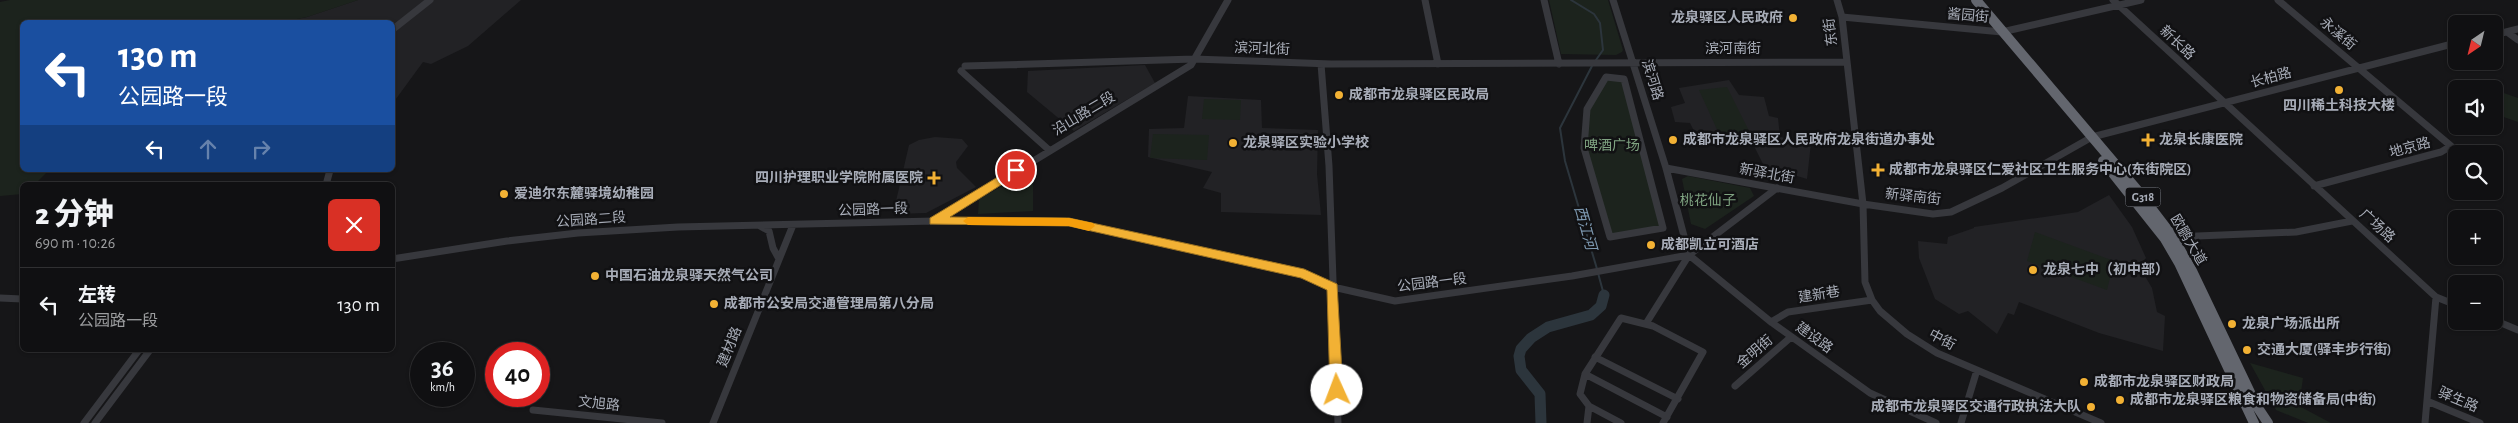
<!DOCTYPE html>
<html lang="zh">
<meta charset="utf-8">
<style>
body{margin:0;font-family:"Alegreya Sans","Noto Sans SC",sans-serif;background:#19191b;color:#f1f3f6;height:100vh;display:flex;flex-direction:column;font-size:19px;white-space:nowrap}
*{box-sizing:border-box;margin:0}
p{font-size:16px;color:#9c9d9f}
.icon{flex:none;width:28px;height:28px;fill:none;stroke:currentColor;stroke-width:2;stroke-linecap:round;stroke-linejoin:round}
.map{position:relative;flex:1;overflow:hidden}
.sheet{position:absolute;left:20px;top:182px;width:375px;height:170px;display:flex;flex-direction:column;background:#101012;border-radius:8px;box-shadow:0 1px 4px #0004,0 0 0 1px #303032}
.sheet>*{flex:none}
.guide{position:absolute;left:20px;top:20px;width:375px;height:152px;border-radius:8px;box-shadow:0 1px 4px #0004,0 0 0 1px #303032;background:#1a4fa0;color:#fff;overflow:hidden}
.needle{width:32px;rotate:215deg}
.buttons{position:absolute;left:2448px;top:15px;display:grid;gap:10px}
.buttons a{display:grid;place-items:center;width:55px;height:55px;border-radius:8px;background:#101012;box-shadow:0 1px 4px #0004,0 0 0 1px #303032;font-size:25px}
.speed{position:absolute;left:410px;top:342px;display:flex;gap:10px;font-size:25px;font-weight:700;text-align:center}
.speed>*{display:grid;place-content:center;width:65px;height:65px;border-radius:50%;background:#101012;box-shadow:0 1px 4px #0004,0 0 0 1px #303032;line-height:1}
.speed small{font-size:12px;font-weight:400}
.speed .limit{border:8px solid #d22;background:#fff;color:#111}
.pin{position:absolute;display:grid;place-items:center;width:42px;height:42px;color:#fff;margin:-21px;border:2px solid #fff;border-radius:50%;box-shadow:0 1px 5px #0007}
.me{position:absolute;width:55px;margin:-28px;rotate:358deg;stroke-linejoin:round;filter:drop-shadow(0 0 4px #0008)}
.turn{display:flex;align-items:center;gap:18px;height:105px;padding:0 15px;font-size:22px}
.turn .icon{width:65px;height:65px;stroke-width:2.5}
.turn b{display:block;font-size:35px;line-height:42px}
.lanes{display:flex;align-items:center;height:48px;padding:0 15px;background:#0003;justify-content:center;gap:25px;direction:ltr}
.lanes .off{opacity:.35}
.round{display:grid;place-items:center;flex:none;width:52px;height:52px;border-radius:8px;background:#19191b}
.summary{display:flex;align-items:center;justify-content:space-between;height:85px;padding:0 15px}
h1{font-size:30px;font-weight:800;line-height:38px}
ul{padding:0;list-style:none}
li{display:flex;align-items:center;gap:15px;height:75px;padding:0 15px;border-top:1px solid #303032}
li div{flex:1}
li b{display:block;font-size:19px}
li em{font-style:normal}
.map>svg:first-child{display:block}
.built{fill:#222225}
.green{fill:#1c231d}
.lines{fill:none;stroke-linecap:round;stroke-linejoin:round}
.stream{stroke:#2c353c;stroke-width:2}
.river{stroke:#2c353c;stroke-width:11}
.minor{stroke:#37383d;stroke-width:7}
.highway{stroke:#63666e;stroke-width:10}
.route{fill:#f2b134;stroke:#9d7322}
.slow{fill:#f59e0b}
.poi-dot{fill:#f2b134;stroke:#111113;stroke-width:2}
.labels{text-anchor:middle;dominant-baseline:central;stroke-width:5;stroke-linejoin:round;paint-order:stroke}
.shield{fill:#111113;stroke:#7b7e86;stroke-width:1}
.shield-label{font-size:12px;font-weight:bold;fill:#a8adb8}
.street-label{font-size:14px;fill:#a8adb8;stroke:#111113}
.poi-label{font-size:14px;font-weight:bold;fill:#a8adb8;stroke:#111113;text-anchor:start}
.park-label{font-size:14px;fill:#7fa381;stroke:#111113}
.water-label{font-size:15px;font-style:italic;fill:#7f9bb3;stroke:#111113}
</style>
<div class="map">
<svg width="2518" height="423" viewBox="0 0 2518 423">
<rect width="100%" height="100%" fill="#161618"/>
<path class="built" d="M 358,0 L 521,0 L 468,46 L 431,64 L 423,62 L 393,103 L 392,22 L 283,22 L 307,17 Z
M 1145,65 L 1155,83 L 1074,131 L 1027,92 L 1028,71 Z
M 1729,80 L 1739,95 L 1764,97 L 1769,116 L 1778,118 L 1780,137 L 1811,143 L 1807,179 L 1764,166 L 1751,140 L 1718,140 L 1715,134 L 1695,133 L 1690,123 L 1675,122 L 1671,107 L 1685,103 L 1679,88 Z
M 1188,96 L 1261,100 L 1262,128 L 1318,130 L 1317,174 L 1321,215 L 1221,212 L 1221,193 L 1203,188 L 1212,172 L 1148,157 L 1149,129 L 1184,128 Z
M 935,137 L 962,139 L 968,146 L 956,162 L 957,168 L 976,187 L 926,213 L 893,214 L 909,145 L 919,140 Z
M 2109,195 L 2132,227 L 2146,258 L 2139,266 L 2152,288 L 2157,312 L 2165,316 L 2163,351 L 2099,333 L 2019,302 L 2014,315 L 2008,313 L 1997,334 L 1968,311 L 1959,314 L 1935,299 L 1919,258 L 1918,241 L 1947,244 L 1948,237 L 1974,228 L 1974,227 L 2078,212 Z"/>
<path class="green" d="M 10,0 L 358,0 L 307,17 L 283,22 L 22,22 L 22,170 L 49,170 L 34,185 L 22,185 L 22,194 L 0,196 L 0,2 Z
M 1549,0 L 1608,0 L 1623,50 L 1622,52 L 1616,55 L 1561,54 Z
M 1606,77 L 1624,79 L 1663,228 L 1610,237 L 1584,148 L 1587,109 Z
M 1727,87 L 1750,133 L 1720,136 L 1699,90 Z
M 2501,92 L 2518,98 L 2518,122 L 2498,115 Z
M 1204,99 L 1241,100 L 1240,120 L 1202,119 Z
M 1153,134 L 1209,135 L 1207,160 L 1150,158 Z
M 1029,171 L 1033,185 L 1033,211 L 978,214 L 979,199 Z
M 1688,176 L 1750,188 L 1754,196 L 1705,229 L 1691,224 L 1682,179 Z
M 2035,232 L 2114,261 L 2107,290 L 2027,261 Z
M 2250,363 L 2303,378 L 2299,406 L 2331,423 L 2308,423 L 2276,410 Z"/>
<g class="lines">
<path class="stream" d="M 1571,0 L 1594,14 L 1600,23 L 1603,50 L 1596,60
M 1592,66 L 1560,128 L 1565,161 L 1597,269
M 1598,273 L 1604,295"/>
<path class="river" d="M 1541,423 L 1540,394 L 1521,370 L 1519,356 L 1521,349 L 1531,338 L 1548,327 L 1591,315 L 1601,306 L 1604,295"/>
<path class="minor" d="M 1425,0 L 1438,64
M 1544,0 L 1559,64
M 1613,0 L 1666,168 L 1689,255
M 1837,0 L 1842,17 L 1863,204 L 1865,282 L 1872,300 L 1880,311 L 1907,334 L 1937,353 L 2101,423
M 2113,0 L 2436,297 L 2425,423
M 2278,0 L 2451,146 L 2441,152 L 2314,186
M 1842,17 L 2002,32 L 2141,0
M 392,30 L 430,0
M 2507,32 L 2518,40
M 2494,35 L 2518,29
M 1321,64 L 1329,166 L 1338,423
M 965,66 L 1194,59 L 1331,64 L 1846,62
M 961,71 L 1049,150
M 1606,77 L 1624,79 L 1663,228 L 1610,237 L 1584,148 L 1587,109 Z
M 1666,168 L 1863,204 L 1933,214 L 1951,212 L 2002,188 L 2092,137 L 2456,43
M 326,185 L 330,170
M 935,221 L 1191,65 L 1228,0
M 760,226 L 769,231 L 773,248 L 779,259
M 2173,237 L 2296,232 L 2352,221
M 1689,255 L 1771,322 L 1870,393 L 1936,423
M 392,259 L 507,241 L 578,233 L 678,227 L 934,221 L 1069,222 L 1304,274 L 1333,287 L 1395,301 L 1572,276 L 1689,255
M 2436,297 L 2456,305
M 0,298 L 22,299
M 2494,320 L 2518,330
M 1647,322 L 1689,255 L 1777,188
M 1771,322 L 1788,312 L 1872,300
M 1595,357 L 1678,399
M 1585,374 L 1667,417
M 1735,386 L 1791,337
M 2427,401 L 2480,423
M 1589,406 L 1621,423
M 533,410 L 662,423
M 84,423 L 139,350
M 95,423 L 150,350
M 713,423 L 793,225
M 1587,423 L 1589,406 L 1580,394 L 1585,374 L 1621,318 L 1653,326 L 1703,352 L 1663,423
M 1961,423 L 1977,370"/>
<path class="highway" d="M 1976,0 L 2138,191 L 2173,237 L 2192,271 L 2256,405 L 2268,423
M 2103,161 L 2165,239 L 2179,263 L 2254,423"/>
</g>
<path class="route" d="M 1016,166 L 1022,170 L 1020,173 L 950,217 L 1069,218 L 1304,269 L 1337,284 L 1343,390 L 1341,393 L 1337,395 L 1330,390 L 1327,290 L 1301,278 L 1069,226 L 930,224 L 930,218 Z"/>
<path class="slow" d="M 968,217 L 1069,218 L 1093,223 L 1095,226 L 1089,231 L 1069,226 L 968,225 L 963,221 Z"/>
<g class="poi-dot">
<circle cx="1793" cy="18" r="5"/>
<circle cx="2339" cy="90" r="5"/>
<circle cx="1339" cy="95" r="5"/>
<circle cx="1673" cy="140" r="5"/>
<path d="M2145.5 132.5h5v5h5v5h-5v5h-5v-5h-5v-5h5z"/>
<circle cx="1233" cy="143" r="5"/>
<path d="M1875.5 162.5h5v5h5v5h-5v5h-5v-5h-5v-5h5z"/>
<path d="M931.5 170.5h5v5h5v5h-5v5h-5v-5h-5v-5h5z"/>
<circle cx="504" cy="194" r="5"/>
<circle cx="1651" cy="245" r="5"/>
<circle cx="2033" cy="270" r="5"/>
<circle cx="595" cy="276" r="5"/>
<circle cx="714" cy="304" r="5"/>
<circle cx="2232" cy="324" r="5"/>
<circle cx="2247" cy="350" r="5"/>
<circle cx="2084" cy="382" r="5"/>
<circle cx="2120" cy="400" r="5"/>
<circle cx="2091" cy="407" r="5"/>
</g>
<g class="labels">
<rect class="shield" x="2125.5" y="187.5" width="35" height="19" rx="4"/>
<g class="shield-label">
<text x="2143" y="197">G318</text>
</g>
<g class="street-label">
<text transform="translate(1968 16) rotate(5)">酱园街</text>
<text transform="translate(1831 32) rotate(-97)">东街</text>
<text transform="translate(2338 34) rotate(40)">永溪街</text>
<text transform="translate(2177 43) rotate(43)">新长路</text>
<text transform="translate(1262 49) rotate(2)">滨河北街</text>
<text x="1733" y="49">滨河南街</text>
<text transform="translate(2271 78) rotate(-15)">长柏路</text>
<text transform="translate(1652 80) rotate(73)">滨河路</text>
<text transform="translate(1084 114) rotate(-31)">沿山路二段</text>
<text transform="translate(2410 148) rotate(-15)">地京路</text>
<text transform="translate(1767 174) rotate(10)">新驿北街</text>
<text transform="translate(1913 197) rotate(6)">新驿南街</text>
<text transform="translate(873 210) rotate(-2)">公园路一段</text>
<text transform="translate(591 220) rotate(-4)">公园路二段</text>
<text transform="translate(2377 226) rotate(42)">广场路</text>
<text transform="translate(2188 240) rotate(59)">欧鹏大道</text>
<text transform="translate(1432 283) rotate(-7)">公园路一段</text>
<text transform="translate(1819 295) rotate(-9)">建新巷</text>
<text transform="translate(1814 338) rotate(36)">建设路</text>
<text transform="translate(1942 340) rotate(28)">中街</text>
<text transform="translate(730 347) rotate(-68)">建材路</text>
<text transform="translate(1755 352) rotate(-41)">金明街</text>
<text transform="translate(2458 400) rotate(23)">驿生路</text>
<text transform="translate(599 404) rotate(6)">文旭路</text>
</g>
<g class="poi-label">
<text x="1783" y="18" text-anchor="end">龙泉驿区人民政府</text>
<text x="1349" y="95">成都市龙泉驿区民政局</text>
<text x="2339" y="106" text-anchor="middle">四川稀土科技大楼</text>
<text x="1683" y="140">成都市龙泉驿区人民政府龙泉街道办事处</text>
<text x="2159" y="140">龙泉长康医院</text>
<text x="1243" y="143">龙泉驿区实验小学校</text>
<text x="1889" y="170">成都市龙泉驿区仁爱社区卫生服务中心(东街院区)</text>
<text x="923" y="178" text-anchor="end">四川护理职业学院附属医院</text>
<text x="514" y="194">爱迪尔东麓驿境幼稚园</text>
<text x="1661" y="245">成都凯立可酒店</text>
<text x="2043" y="270">龙泉七中（初中部）</text>
<text x="605" y="276">中国石油龙泉驿天然气公司</text>
<text x="724" y="304">成都市公安局交通管理局第八分局</text>
<text x="2242" y="324">龙泉广场派出所</text>
<text x="2257" y="350">交通大厦(驿丰步行街)</text>
<text x="2094" y="382">成都市龙泉驿区财政局</text>
<text x="2130" y="400">成都市龙泉驿区粮食和物资储备局(中街)</text>
<text x="2081" y="407" text-anchor="end">成都市龙泉驿区交通行政执法大队</text>
</g>
<g class="park-label">
<text x="1612" y="146">啤酒广场</text>
<text x="1708" y="201">桃花仙子</text>
</g>
<g class="water-label">
<text transform="translate(1585 228) rotate(74)">西江河</text>
</g>
</g>
</svg>
<div class="buttons">
<a><svg class="needle" viewBox="-14 -14 28 28"><path d="M0-13l5 13h-10z" fill="#e53935"/><path d="M0 13l5-13h-10z" fill="#9c9d9f"/></svg></a>
<a><svg class="icon" aria-label="sound" viewBox="0 0 24 24"><path d="M4 9h4l5-4v14l-5-4H4zM17 9q2 3 0 6"/></svg></a>
<a><svg class="icon" aria-label="search" viewBox="0 0 24 24"><circle cx="10" cy="10" r="6"/><path d="M15 15l6 6"/></svg></a>
<a>+</a>
<a>−</a>
</div>
<div class="speed"><div>36<small>km/h</small></div><div class="limit">40</div></div>
<div class="pin" style="left:1016px;top:170px;background:#d93025"><svg class="icon" aria-label="arrive" viewBox="0 0 24 24"><path d="M6 21V4h12l-3 4 3 4H6"/></svg></div>
<svg class="me" style="left:1337px;top:390px" viewBox="-20 -20 40 40"><circle r="19" fill="#fff"/><path d="M0-13L10 11 0 6-10 11z" fill="#f2b134"/></svg>
<div class="guide">
<div class="turn"><svg class="icon" aria-label="left" viewBox="0 0 24 24"><path d="M17 20v-9H6M10 6l-5 5 5 5"/></svg><div><b>130 m</b>公园路一段</div></div>
<div class="lanes"><svg class="icon" aria-label="left" viewBox="0 0 24 24"><path d="M17 20v-9H6M10 6l-5 5 5 5"/></svg><svg class="icon off" aria-label="ahead" viewBox="0 0 24 24"><path d="M12 20V5M6 11l6-6 6 6"/></svg><svg class="icon off" aria-label="right" viewBox="0 0 24 24"><path d="M7 20v-9h11M14 6l5 5-5 5"/></svg></div>
</div>
<section class="sheet">
<div class="summary"><div><h1>2 分钟</h1><p>690 m · 10:26</p></div><a class="round" style="background:#d93025;color:#fff"><svg class="icon" aria-label="close" viewBox="0 0 24 24"><path d="M6 6l12 12M18 6L6 18"/></svg></a></div>
<ul>
<li><svg class="icon" aria-label="left" viewBox="0 0 24 24"><path d="M17 20v-9H6M10 6l-5 5 5 5"/></svg><div><b>左转</b><p>公园路一段</p></div><em>130 m</em></li>
</ul>
</section>
</div>
